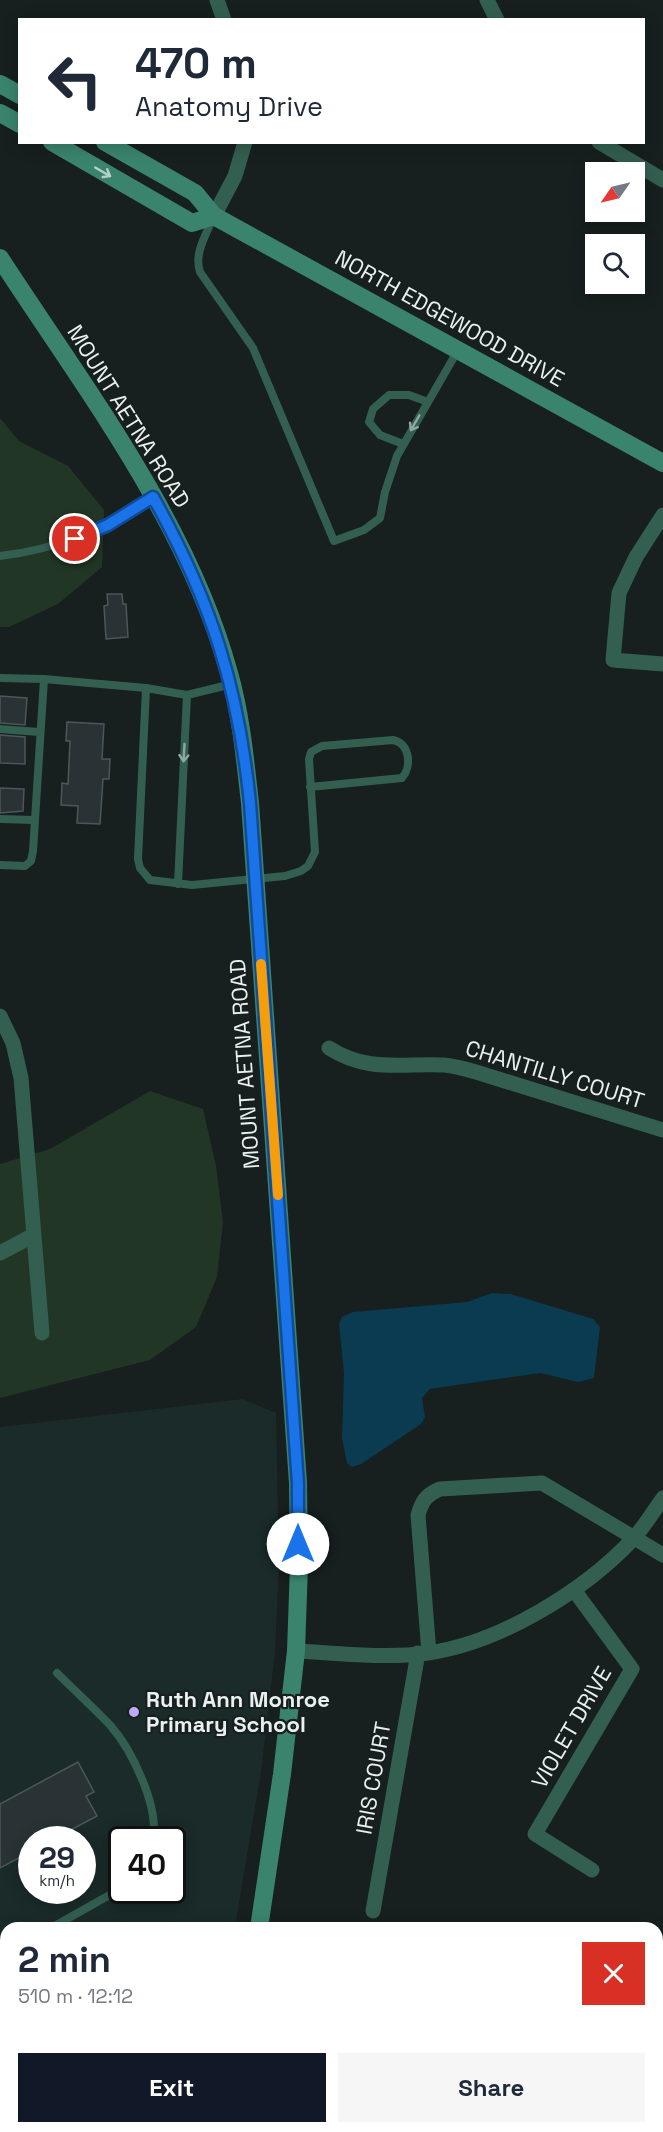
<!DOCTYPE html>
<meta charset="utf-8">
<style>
body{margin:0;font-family:"Space Grotesk",sans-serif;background:#f6f6f7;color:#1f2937;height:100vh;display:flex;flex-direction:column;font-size:22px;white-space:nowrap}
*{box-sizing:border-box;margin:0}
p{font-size:20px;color:#747a83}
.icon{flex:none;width:33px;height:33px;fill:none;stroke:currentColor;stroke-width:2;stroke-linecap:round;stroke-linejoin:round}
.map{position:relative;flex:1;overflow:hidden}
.sheet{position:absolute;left:0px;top:1922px;width:663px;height:212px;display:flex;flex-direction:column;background:#fff;border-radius:18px 18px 0 0;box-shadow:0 3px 15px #0003}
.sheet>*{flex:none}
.banner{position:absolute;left:18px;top:18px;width:627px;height:126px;border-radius:0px;box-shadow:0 3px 15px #0003;background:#fff;color:#1f2937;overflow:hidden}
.needle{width:39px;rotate:236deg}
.controls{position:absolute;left:585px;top:162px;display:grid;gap:12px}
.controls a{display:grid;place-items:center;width:60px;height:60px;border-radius:0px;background:#fff;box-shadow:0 3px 15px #0003;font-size:30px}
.speed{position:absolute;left:18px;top:1826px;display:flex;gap:12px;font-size:30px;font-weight:700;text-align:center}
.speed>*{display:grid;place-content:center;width:78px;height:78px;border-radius:50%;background:#fff;box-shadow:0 3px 15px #0003;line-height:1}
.speed small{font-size:15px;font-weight:400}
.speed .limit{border:3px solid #111;border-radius:9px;background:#fff;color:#111}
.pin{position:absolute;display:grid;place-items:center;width:51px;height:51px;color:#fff;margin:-26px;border:3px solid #fff;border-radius:50%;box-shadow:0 2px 6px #0007}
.me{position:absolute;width:66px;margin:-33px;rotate:0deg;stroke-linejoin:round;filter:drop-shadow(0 0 4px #0008)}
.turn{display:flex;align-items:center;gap:21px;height:126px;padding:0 18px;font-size:27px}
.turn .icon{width:78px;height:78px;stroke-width:2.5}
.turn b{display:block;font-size:42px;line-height:51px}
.round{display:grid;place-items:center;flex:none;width:63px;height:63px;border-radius:0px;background:#f6f6f7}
.overview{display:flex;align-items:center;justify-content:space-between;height:102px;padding:0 18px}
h1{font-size:36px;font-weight:700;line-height:45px}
.cta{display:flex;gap:12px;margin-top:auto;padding:12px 18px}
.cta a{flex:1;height:69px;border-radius:0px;background:#111827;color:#fff;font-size:24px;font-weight:700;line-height:69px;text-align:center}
.cta a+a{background:#f6f6f7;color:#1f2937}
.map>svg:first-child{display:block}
.built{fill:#1a2b2a;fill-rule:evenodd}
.green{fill:#223626}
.water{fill:#0a3b50}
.building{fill:#293234;stroke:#4d5759;stroke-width:1.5}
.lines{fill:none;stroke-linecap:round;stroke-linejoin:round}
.lane{stroke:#335f50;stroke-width:8}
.street{stroke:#335f50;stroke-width:15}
.secondary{stroke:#3a846d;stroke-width:18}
.oneway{stroke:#b5d0c8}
.oneway2{stroke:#8ea8a0}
.route-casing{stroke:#114b97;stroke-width:15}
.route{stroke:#1a73e8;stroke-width:10}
.slow{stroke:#f59e0b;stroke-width:10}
.poi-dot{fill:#bcaaf6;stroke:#171f1f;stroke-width:2}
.labels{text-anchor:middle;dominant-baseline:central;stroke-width:4.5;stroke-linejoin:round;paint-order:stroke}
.street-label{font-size:22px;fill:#eaf0ef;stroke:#171f1f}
.poi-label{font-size:22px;font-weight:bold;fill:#eaf0ef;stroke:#171f1f;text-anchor:start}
</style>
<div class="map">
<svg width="663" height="2132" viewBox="0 0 663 2132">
<rect width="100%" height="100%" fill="#171f1f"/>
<path class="built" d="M 243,1399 L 276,1413 L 279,1565 L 275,1652 L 261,1772 L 235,1927 L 6,1928 L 6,2083 L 0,2082 L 0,1427 ZM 32,1839 L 82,1839 L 82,1890 L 32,1890 ZM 122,1839 L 172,1839 L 172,1890 L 122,1890 Z"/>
<path class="green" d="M 0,418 L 19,441 L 68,466 L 104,510 L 102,567 L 58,604 L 9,627 L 0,627 Z
M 150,1091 L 203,1109 L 216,1166 L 223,1222 L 217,1277 L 196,1327 L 150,1360 L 0,1398 L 0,1164 L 50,1149 Z"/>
<path class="water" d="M 492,1293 L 511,1294 L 593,1319 L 600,1327 L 594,1378 L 578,1382 L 540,1373 L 430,1389 L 422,1398 L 425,1417 L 421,1424 L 361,1464 L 352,1467 L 347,1463 L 342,1438 L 344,1373 L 339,1324 L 342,1317 L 353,1312 L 467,1302 Z"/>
<path class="building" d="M 107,594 L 122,594 L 123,604 L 126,604 L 128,637 L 106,639 L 104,606 L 108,605 Z
M 0,696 L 27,698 L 25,725 L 0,723 Z
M 67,722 L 104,724 L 102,759 L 110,759 L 109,779 L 103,779 L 100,824 L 77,823 L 78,806 L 61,805 L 62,783 L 68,784 L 70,741 L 66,741 Z
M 0,735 L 25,737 L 25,764 L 0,763 Z
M 0,788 L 24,789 L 23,811 L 0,813 Z
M 78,1762 L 94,1792 L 86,1796 L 97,1816 L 54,1839 L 32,1839 L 32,1851 L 0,1868 L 0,1804 Z"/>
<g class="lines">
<path class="lane" d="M 212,220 C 205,237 194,254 200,272 L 253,348 L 334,541 L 364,530 L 380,518 L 385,492 L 397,456 L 458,350
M 403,444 L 380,435 L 369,422 L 373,409 L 389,395 L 409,395 L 428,402
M 0,556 C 60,549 103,529 153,497
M 0,678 L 44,679 L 33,851 L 31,861 L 25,866 L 0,865
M 44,679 L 146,688 L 187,695 L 232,684
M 146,688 L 138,859 L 140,868 L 150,880 L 192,885 L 285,876 L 301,871 L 308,866 L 315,852 L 309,759 L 311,752 L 322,746 L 393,740 C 410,743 412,767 402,778 L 310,787
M 0,729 L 39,732
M 0,819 L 34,820
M 178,884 L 187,695
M 57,1673 C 74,1690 93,1707 110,1725 C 132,1750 159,1806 153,1839
M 51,1928 L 122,1888
M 0,1954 L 6,1951"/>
<path class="street" d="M 217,0 L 224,20
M 487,0 L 497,20
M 599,142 L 663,180
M 214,216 L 235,176 L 245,142
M 663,515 L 636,557 L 619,593 L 613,660 L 663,664
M 0,1016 L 13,1043 L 21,1078 L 42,1333
M 329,1048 C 368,1073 401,1063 444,1065 C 455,1066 466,1069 476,1072 L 663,1130
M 0,1253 L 34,1235
M 574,1590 L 632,1669 L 535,1834 L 592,1870
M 296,1651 C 339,1653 385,1659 428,1653 C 500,1643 584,1591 633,1539 C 644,1527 653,1512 663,1498
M 429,1653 L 418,1515 C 422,1501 426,1495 440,1489 L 542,1483 L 663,1555
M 373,1911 L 418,1653"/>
<path class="secondary" d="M 0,84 L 20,95
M 0,113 L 20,124
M 52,142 L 192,223 L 214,216
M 105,142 L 195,193 L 214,216 L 663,463
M 0,258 C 85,389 187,520 229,673 C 241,715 245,759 250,803 L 298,1483 L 299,1565 L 296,1651 L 282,1774 L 259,1928
M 0,2106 L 6,2108
M 108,2127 L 137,2132
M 226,2132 L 227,2127"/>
</g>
<defs><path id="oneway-shaft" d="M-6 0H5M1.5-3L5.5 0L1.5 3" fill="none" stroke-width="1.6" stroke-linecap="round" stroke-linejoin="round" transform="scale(1.5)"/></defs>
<use class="oneway" href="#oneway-shaft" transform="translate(103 172) rotate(30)"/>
<g class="oneway2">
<use href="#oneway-shaft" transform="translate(415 423) rotate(120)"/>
<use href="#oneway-shaft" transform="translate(184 753) rotate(93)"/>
</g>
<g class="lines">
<g class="route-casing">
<path id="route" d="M 75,539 L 108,525 L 153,497 C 211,601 238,685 250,803 L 298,1484 L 298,1544"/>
</g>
<use href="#route" class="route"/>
<path class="slow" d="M 261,964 L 278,1195"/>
</g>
<circle class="poi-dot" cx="134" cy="1712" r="6"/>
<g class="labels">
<g class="street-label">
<text transform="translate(450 318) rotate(29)">NORTH EDGEWOOD DRIVE</text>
<text transform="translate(129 416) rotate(58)">MOUNT AETNA ROAD</text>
<text transform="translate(244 1064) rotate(-94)">MOUNT AETNA ROAD</text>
<text transform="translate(555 1074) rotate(17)">CHANTILLY COURT</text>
<text transform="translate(571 1727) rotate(-60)">VIOLET DRIVE</text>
<text transform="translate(373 1778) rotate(-80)">IRIS COURT</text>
</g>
<g class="poi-label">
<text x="146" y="1699">Ruth Ann Monroe<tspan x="146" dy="25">Primary School</tspan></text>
</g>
</g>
</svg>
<div class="controls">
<a><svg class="needle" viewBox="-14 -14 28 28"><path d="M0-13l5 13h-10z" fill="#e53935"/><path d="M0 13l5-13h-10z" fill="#747a83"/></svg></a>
<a><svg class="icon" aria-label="search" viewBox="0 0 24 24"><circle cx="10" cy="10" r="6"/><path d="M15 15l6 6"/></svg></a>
</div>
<div class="speed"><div>29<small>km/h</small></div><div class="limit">40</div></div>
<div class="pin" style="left:75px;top:539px;background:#d93025"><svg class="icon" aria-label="arrive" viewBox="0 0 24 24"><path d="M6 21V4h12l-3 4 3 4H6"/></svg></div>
<svg class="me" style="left:298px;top:1544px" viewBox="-20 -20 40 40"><circle r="19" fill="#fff"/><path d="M0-13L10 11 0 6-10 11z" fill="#1a73e8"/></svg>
<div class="banner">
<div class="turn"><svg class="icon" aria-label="left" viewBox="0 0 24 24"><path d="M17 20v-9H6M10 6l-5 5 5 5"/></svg><div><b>470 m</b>Anatomy Drive</div></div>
</div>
<section class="sheet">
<div class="overview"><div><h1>2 min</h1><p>510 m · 12:12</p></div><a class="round" style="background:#d93025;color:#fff"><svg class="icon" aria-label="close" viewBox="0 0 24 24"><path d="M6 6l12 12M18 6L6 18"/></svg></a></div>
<div class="cta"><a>Exit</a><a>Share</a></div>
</section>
</div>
